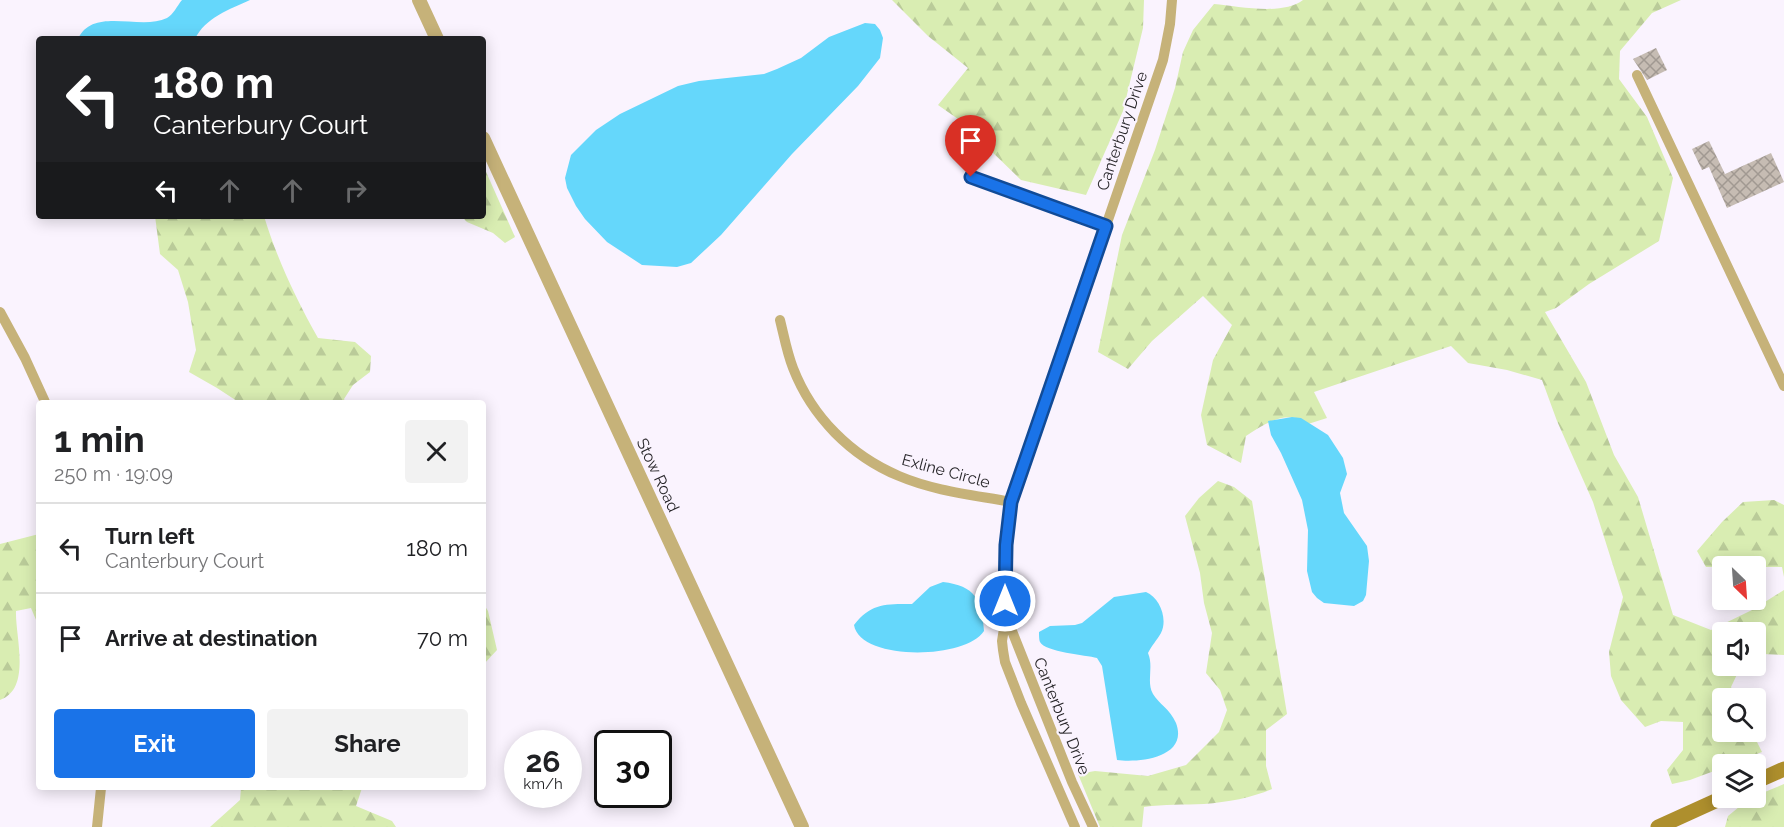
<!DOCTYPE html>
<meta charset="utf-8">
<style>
body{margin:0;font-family:Raleway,sans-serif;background:#f2f2f2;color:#202124;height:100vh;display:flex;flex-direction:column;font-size:22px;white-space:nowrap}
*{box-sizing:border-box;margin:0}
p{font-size:20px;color:#757577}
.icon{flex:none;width:33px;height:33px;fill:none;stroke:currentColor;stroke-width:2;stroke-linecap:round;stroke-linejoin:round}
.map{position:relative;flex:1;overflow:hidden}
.panel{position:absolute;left:36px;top:400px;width:450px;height:390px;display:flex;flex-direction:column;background:#fff;border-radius:6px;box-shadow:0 3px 15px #0003}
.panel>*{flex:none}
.top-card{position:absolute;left:36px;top:36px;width:450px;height:183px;border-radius:6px;box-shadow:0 3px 15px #0003;background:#202124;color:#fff;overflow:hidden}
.needle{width:39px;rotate:155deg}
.buttons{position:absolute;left:1712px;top:556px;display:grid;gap:12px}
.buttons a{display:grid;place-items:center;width:54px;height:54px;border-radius:6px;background:#fff;box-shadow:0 3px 15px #0003;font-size:30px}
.speed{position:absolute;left:504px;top:730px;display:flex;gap:12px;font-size:30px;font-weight:700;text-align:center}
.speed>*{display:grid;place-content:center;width:78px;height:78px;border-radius:50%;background:#fff;box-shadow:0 3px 15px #0003;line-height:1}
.speed small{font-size:15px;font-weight:400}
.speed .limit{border:3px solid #111;border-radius:9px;background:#fff;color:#111}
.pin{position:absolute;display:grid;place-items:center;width:51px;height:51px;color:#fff;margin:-62px -26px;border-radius:50% 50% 50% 0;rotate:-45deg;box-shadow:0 0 6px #0007}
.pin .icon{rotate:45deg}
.me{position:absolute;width:66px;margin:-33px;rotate:0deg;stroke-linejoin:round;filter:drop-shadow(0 0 4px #0008)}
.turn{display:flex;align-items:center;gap:21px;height:126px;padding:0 18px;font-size:27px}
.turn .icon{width:78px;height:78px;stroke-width:2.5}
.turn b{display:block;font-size:42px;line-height:51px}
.lanes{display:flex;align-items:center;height:57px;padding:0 18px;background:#0003;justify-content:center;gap:30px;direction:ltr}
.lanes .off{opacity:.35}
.round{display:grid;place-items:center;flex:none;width:63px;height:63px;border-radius:6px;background:#f2f2f2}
.summary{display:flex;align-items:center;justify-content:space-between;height:102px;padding:0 18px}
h1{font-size:36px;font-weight:700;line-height:45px}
.cta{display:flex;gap:12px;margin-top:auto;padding:12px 18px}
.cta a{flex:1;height:69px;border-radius:6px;background:#1a73e8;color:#fff;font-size:24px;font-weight:700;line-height:69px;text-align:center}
.cta a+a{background:#f2f2f2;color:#202124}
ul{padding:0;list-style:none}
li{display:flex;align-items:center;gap:18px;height:90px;padding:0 18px;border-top:2px solid #e0e0e0}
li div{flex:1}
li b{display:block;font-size:22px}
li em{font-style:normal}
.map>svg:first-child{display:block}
.forest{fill:url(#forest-firs)}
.water{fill:#65d7fb}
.building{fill:url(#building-cross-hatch)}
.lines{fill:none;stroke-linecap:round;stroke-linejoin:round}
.minor{stroke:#c6b279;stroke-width:10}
.tertiary{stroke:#c6b279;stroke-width:14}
.secondary{stroke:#ae8f2d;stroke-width:15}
.route-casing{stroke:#114b97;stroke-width:15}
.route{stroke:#1a73e8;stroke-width:10}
.labels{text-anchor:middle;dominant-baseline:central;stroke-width:4.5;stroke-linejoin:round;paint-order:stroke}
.street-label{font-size:16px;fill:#29272b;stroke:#faf3fe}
</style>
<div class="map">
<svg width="1784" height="827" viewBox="0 0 1784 827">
<defs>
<pattern id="forest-firs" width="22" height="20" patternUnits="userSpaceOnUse" patternTransform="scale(1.5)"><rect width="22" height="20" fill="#d9edb2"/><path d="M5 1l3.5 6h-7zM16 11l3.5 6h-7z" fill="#bacb99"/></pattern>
<pattern id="building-cross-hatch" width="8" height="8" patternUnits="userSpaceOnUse" patternTransform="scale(1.5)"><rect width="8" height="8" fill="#c6bcb3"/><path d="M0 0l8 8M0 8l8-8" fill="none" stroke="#a19992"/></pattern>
</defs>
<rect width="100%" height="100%" fill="#faf3fe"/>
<path class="forest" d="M 892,0 L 1144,0 L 1143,28 L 1123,111 L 1086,195 L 1021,180 L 958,119 L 938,105 L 968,68 L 928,36 Z
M 1303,0 L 1681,0 L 1652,13 L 1620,51 L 1619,79 L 1647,117 L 1673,178 L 1659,241 L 1589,284 L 1556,308 L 1545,312 L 1586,382 L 1614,455 L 1638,497 L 1673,615 L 1711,630 L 1752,610 L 1784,590 L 1784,655 L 1762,654 L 1755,657 L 1755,633 L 1722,633 L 1722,666 L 1741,666 L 1731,687 L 1737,699 L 1722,699 L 1722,732 L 1752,732 L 1762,752 L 1728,765 L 1722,765 L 1722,768 L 1690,780 L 1672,784 L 1667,770 L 1683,750 L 1683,722 L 1661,721 L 1645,727 L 1621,700 L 1611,676 L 1609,652 L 1623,597 L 1593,502 L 1557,421 L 1542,380 L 1507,370 L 1468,363 L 1451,346 L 1314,392 L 1327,418 L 1308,424 C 1288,408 1264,424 1246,436 L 1241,463 L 1207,445 L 1201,415 L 1213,360 L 1232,325 L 1203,296 L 1152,341 L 1128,369 L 1098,352 L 1122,235 L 1155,150 L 1175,88 L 1183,52 L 1193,30 L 1214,4 C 1238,6 1282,16 1303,0 Z
M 483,165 L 515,237 L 505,243 L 493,233 L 467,222 L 461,216 L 483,216 Z
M 155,216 L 264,216 C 277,259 296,299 318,338 L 355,342 L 371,356 L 370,372 L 353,385 L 344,399 L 346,403 L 240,403 L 217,388 L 189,372 L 196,350 L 188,302 L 178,270 L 160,254 Z
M 1218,481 L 1234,487 L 1252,501 L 1287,714 L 1266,730 L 1266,766 L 1272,789 C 1251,798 1228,802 1204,804 C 1184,805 1164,804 1144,807 L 1142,827 L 1100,827 L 1078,774 L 1095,771 L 1148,776 L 1186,765 L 1219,732 L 1227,710 L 1220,690 L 1206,673 L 1212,633 L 1204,603 L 1200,573 L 1185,516 L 1199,498 Z
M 1774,500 L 1784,505 L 1784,577 L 1782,567 L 1706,567 L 1697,551 L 1722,522 L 1743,502 Z
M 39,534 L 39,627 L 31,608 L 16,611 C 15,636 32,689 0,700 L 0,544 Z
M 483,603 L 488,611 L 497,650 L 483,665 Z
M 1784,784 L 1784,827 L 1725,827 L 1728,816 L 1750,798 L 1755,798 L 1755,796 Z
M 241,788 L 362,788 L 356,806 L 392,821 L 396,827 L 210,827 L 240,800 Z"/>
<path class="water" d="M 182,0 L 250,0 C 230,9 205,18 195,39 L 78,39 C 93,6 140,31 167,18 C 173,15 177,6 182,0 Z
M 865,23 L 875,24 L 880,30 L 883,38 L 880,58 L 858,86 L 792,154 L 721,235 L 691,263 L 677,267 L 642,265 L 607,242 L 585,219 L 576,206 L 567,188 L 565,178 L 571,155 L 596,130 L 620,114 L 678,86 L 699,81 L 764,74 L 777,69 L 801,58 L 829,37 Z
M 1292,417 L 1301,418 L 1328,435 L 1343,458 L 1347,474 L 1340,493 L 1344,513 L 1367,546 L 1369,561 L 1366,595 L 1363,601 L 1354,606 L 1324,603 L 1317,598 L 1312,592 L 1307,571 L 1308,530 L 1302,500 L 1281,453 L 1271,435 L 1268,421 Z
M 943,582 C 975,586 982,599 984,631 C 965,660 860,661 854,625 C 871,603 886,604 912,604 L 930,587 Z
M 1146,592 C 1160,598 1168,619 1161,633 C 1157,640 1152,645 1148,653 C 1154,667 1146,682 1153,694 C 1159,704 1170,709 1176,723 C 1189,758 1138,763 1117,760 L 1102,666 L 1097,658 C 1086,655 1045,652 1040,642 C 1039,640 1039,634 1039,632 L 1050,626 L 1075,625 L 1082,623 L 1114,597 Z"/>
<path class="building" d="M 1656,48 L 1667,70 L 1647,80 L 1633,59 Z
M 1709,141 L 1725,174 L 1771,153 L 1784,182 L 1727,208 L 1709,167 L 1702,170 L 1692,149 Z"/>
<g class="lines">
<path class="minor" d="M 1637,75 L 1784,386
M 971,177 L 1106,226
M 0,312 L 25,358 L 46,404
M 780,320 C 784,336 787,353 793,368 C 812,417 851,456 899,476 C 934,491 974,495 1011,502
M 1006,616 L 1072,782 L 1093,827
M 97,827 L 101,788
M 1075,827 L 1021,703 L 1005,662 L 1003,650 L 1002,641 L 1006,616 L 1006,545 L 1011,502 L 1163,60 L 1170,24 L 1172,0"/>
<path class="tertiary" d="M 419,0 L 437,39
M 483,138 L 802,827"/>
<path class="secondary" d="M 1755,782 L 1784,769
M 1658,827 L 1722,798"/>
</g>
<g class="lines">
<g class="route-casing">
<path id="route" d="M 971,177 L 1106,226 L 1011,502 L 1006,545 L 1005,601"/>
</g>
<use href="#route" class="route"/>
</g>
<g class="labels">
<g class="street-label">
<text transform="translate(1122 131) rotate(-71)">Canterbury Drive</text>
<text transform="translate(946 471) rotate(15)">Exline Circle</text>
<text transform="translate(658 475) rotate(65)">Stow Road</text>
<text transform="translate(1062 716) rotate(68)">Canterbury Drive</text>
</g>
</g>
</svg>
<div class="buttons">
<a><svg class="needle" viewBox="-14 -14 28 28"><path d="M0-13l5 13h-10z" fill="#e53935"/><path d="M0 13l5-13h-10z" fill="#757577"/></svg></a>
<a><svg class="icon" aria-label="sound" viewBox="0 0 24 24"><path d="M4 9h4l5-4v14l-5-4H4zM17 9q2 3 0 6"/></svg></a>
<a><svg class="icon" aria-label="search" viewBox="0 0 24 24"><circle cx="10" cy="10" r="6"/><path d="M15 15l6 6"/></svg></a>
<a><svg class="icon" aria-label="layers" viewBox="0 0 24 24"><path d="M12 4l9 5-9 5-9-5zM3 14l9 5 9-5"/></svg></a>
</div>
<div class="speed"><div>26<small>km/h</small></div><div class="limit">30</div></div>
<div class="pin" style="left:971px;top:177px;background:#d93025"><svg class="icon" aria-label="arrive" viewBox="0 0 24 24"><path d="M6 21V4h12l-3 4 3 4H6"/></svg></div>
<svg class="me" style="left:1005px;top:601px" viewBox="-20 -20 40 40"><circle r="17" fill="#1a73e8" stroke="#fff" stroke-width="3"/><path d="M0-11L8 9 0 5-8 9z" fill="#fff"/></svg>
<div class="top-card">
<div class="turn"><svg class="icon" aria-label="left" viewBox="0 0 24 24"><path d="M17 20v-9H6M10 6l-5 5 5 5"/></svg><div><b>180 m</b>Canterbury Court</div></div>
<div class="lanes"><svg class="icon" aria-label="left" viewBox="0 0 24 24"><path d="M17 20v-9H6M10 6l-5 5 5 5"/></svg><svg class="icon off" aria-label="ahead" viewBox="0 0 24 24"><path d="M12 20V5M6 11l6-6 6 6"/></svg><svg class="icon off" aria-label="ahead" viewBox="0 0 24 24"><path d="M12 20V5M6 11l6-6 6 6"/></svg><svg class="icon off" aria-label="right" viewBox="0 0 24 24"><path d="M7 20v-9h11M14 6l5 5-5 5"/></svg></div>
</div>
<section class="panel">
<div class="summary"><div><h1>1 min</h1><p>250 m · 19:09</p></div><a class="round"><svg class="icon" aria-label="close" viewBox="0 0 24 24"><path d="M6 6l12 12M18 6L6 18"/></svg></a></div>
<ul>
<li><svg class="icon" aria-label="left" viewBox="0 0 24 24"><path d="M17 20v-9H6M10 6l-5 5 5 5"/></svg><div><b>Turn left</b><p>Canterbury Court</p></div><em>180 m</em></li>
<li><svg class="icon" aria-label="arrive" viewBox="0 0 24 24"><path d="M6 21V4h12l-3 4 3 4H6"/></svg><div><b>Arrive at destination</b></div><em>70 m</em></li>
</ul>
<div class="cta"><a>Exit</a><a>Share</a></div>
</section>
</div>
